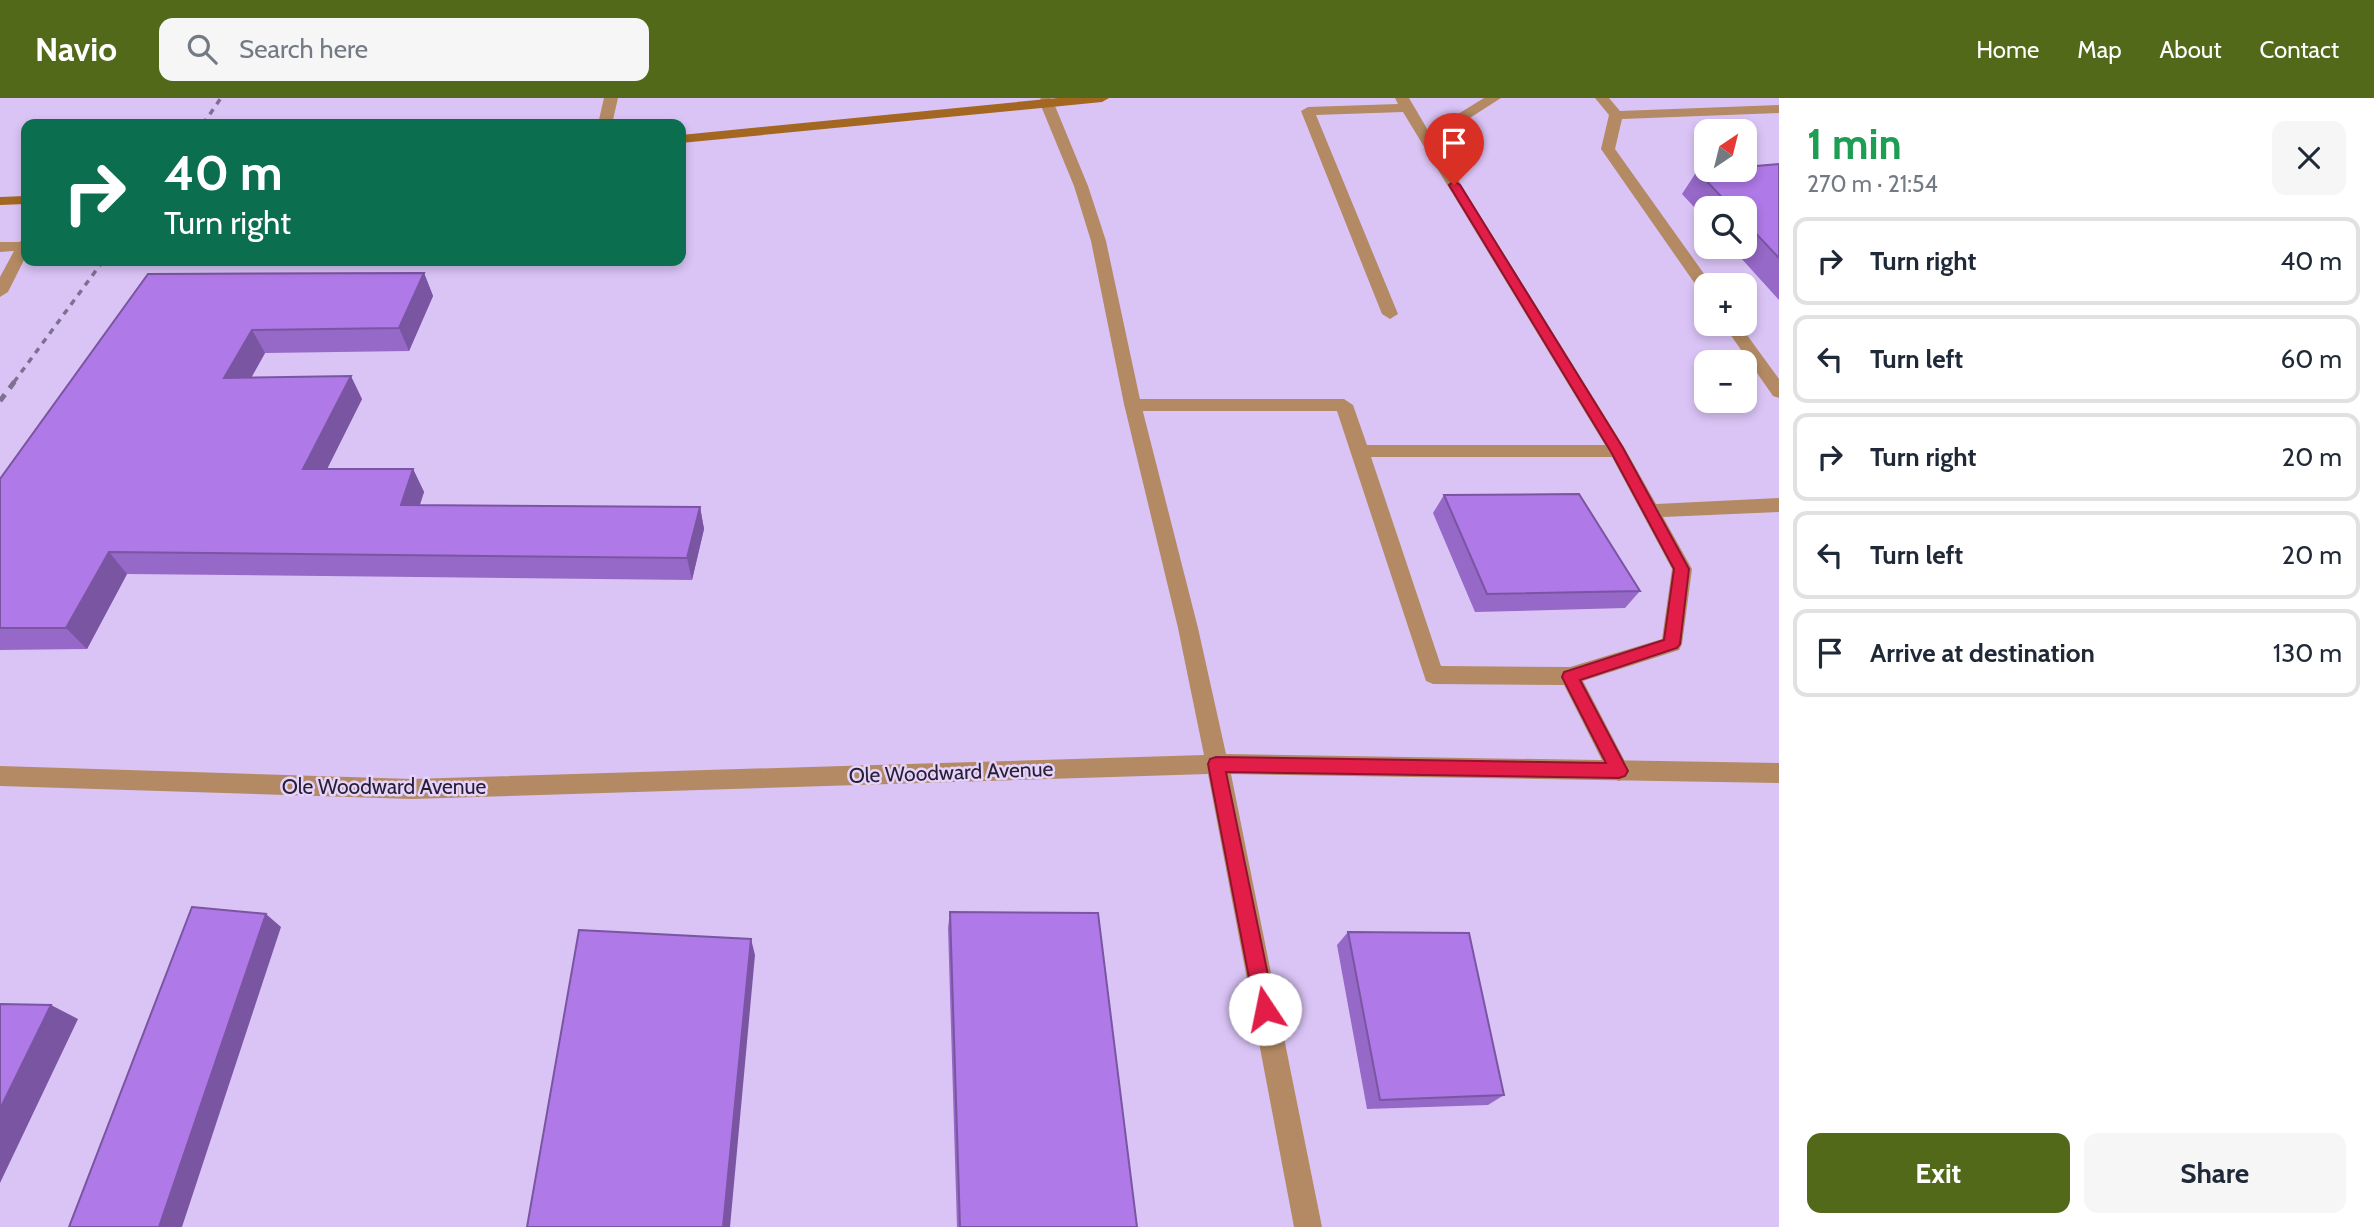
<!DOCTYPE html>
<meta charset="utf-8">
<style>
body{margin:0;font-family:Cabin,sans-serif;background:#f6f6f7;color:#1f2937;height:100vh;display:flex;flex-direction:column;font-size:26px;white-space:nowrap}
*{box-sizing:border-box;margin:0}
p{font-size:23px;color:#747a83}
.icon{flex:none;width:38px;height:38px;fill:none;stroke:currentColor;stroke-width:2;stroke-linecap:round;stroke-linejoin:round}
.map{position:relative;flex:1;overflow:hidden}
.drawer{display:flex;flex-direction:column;background:#fff;width:595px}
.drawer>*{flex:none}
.banner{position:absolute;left:21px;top:21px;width:665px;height:147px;border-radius:14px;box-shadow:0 4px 10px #0003;background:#0b6e4f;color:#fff;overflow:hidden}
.needle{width:46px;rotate:35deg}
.controls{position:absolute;left:1694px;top:21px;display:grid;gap:14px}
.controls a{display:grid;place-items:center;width:63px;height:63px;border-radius:14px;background:#fff;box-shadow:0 4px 10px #0003;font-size:35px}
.pin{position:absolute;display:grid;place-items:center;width:60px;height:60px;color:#fff;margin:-72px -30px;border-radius:50% 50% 50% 0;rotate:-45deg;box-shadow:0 0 7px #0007}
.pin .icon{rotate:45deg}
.me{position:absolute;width:77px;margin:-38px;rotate:349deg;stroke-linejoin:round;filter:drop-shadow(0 0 5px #0008)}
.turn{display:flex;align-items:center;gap:24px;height:147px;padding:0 28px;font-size:32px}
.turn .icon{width:91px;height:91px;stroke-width:2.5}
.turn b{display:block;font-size:49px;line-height:60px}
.round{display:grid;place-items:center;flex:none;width:74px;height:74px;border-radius:14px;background:#f6f6f7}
.headline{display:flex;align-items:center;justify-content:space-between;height:119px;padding:0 28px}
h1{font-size:42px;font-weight:700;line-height:52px;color:#1e9e55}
.action{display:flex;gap:14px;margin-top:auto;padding:14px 28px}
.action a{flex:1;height:80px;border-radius:14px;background:#526919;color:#fff;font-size:28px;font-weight:700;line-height:80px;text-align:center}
.action a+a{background:#f6f6f7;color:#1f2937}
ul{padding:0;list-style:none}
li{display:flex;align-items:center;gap:21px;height:88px;margin:0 14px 10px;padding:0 14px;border:4px solid #e0e1e3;border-radius:14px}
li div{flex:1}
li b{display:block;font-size:26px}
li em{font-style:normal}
header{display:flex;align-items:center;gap:42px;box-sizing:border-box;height:98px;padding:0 35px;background:#526919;color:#fff}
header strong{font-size:33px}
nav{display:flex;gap:38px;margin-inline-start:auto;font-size:24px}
.search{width:490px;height:63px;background:#f6f6f7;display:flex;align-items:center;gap:18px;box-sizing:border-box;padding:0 24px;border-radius:14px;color:#747a83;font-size:26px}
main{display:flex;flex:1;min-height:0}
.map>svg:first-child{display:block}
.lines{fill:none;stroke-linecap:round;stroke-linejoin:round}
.lane{fill:#b38a63;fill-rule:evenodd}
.street{fill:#b38a63;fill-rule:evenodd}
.secondary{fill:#a36722;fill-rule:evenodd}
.rail-far1{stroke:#7e7092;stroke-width:3.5;stroke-dasharray:6 6;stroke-linecap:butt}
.rail{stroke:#7e7092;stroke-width:5;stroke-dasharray:8 8;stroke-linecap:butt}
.wall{fill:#9668c7}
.shaded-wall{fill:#7a55a2}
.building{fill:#af79e7;stroke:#7a55a2;stroke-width:2}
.route{fill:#e11d48;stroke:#92132f;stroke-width:2}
.labels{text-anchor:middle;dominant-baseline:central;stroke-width:5;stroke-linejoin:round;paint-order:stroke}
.street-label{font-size:21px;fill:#271f32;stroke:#e5d3fc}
</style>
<header>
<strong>Navio</strong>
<div class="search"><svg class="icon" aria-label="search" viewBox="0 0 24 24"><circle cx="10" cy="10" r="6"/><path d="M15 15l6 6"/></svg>Search here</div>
<nav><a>Home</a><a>Map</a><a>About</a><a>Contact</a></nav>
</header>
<main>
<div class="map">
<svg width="1779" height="1129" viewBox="0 0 1779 1129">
<rect width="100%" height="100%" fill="#dac4f6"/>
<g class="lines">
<path class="lane" d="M 604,0 L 618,0 L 612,26 L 598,26 Z
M 1395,0 L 1409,0 L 1429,34 L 1484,0 L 1501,0 L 1434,43 L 1624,349 L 1656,406 L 1779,400 L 1779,414 L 1663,419 L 1692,471 L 1682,546 L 1679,552 L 1583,583 L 1630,673 L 1627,680 L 1619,683 L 1611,680 L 1564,587 L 1433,586 L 1426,583 L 1337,313 L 1133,313 L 1124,307 L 1133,301 L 1344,301 L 1353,307 L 1367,347 L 1605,347 L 1403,14 L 1316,17 L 1398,216 L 1390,221 L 1382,216 L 1301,13 L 1308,9 L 1398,6 ZM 1371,359 L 1612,359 L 1672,471 L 1662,541 L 1570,569 L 1441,568 Z
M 1595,0 L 1609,0 L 1620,13 L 1779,7 L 1779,15 L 1622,21 L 1615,51 L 1712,187 L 1706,187 L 1706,195 L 1700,193 L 1601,51 L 1609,17 Z
M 26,140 L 26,158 L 8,194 L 0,199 L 0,179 L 14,153 L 0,154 L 0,144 L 19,144 Z
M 1723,226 L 1739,226 L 1779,281 L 1779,300 L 1773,298 Z"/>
<path class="street" d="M 1041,0 L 1050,0 L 1053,3 L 1088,88 L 1106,143 L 1141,306 L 1198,530 L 1226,656 L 1779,665 L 1779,685 L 1231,676 L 1322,1129 L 1294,1129 L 1208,676 L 412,701 L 0,688 L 0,668 L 412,681 L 1204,657 L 1178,530 L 1124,306 L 1091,143 L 1074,88 L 1039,3 Z"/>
<path class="secondary" d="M 1058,0 L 1109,0 L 1102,4 L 681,45 L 681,37 Z
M 26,98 L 26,106 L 0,107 L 0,99 Z"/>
<path class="rail-far1" d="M 203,26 L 221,0
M 14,284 L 103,163"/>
<path class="rail" d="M 0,303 L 15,283"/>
</g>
<path class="wall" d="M 1779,66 L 1779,202 L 1731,149 L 1745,149 L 1745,110 L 1706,110 L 1706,122 L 1682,96 L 1697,73 Z
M 424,175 L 433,198 L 409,253 L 265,255 L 251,280 L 362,301 L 327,371 L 413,371 L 424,394 L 420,407 L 700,409 L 704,431 L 692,482 L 127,476 L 87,551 L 0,552 L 0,381 L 148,176 Z
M 1444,397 L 1640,493 L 1625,510 L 1475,514 L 1433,415 Z
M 950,814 L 1137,1129 L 957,1129 L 948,830 Z
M 1348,834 L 1504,997 L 1488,1007 L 1367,1011 L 1337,847 Z"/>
<path class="shaded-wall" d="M 424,175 L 433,198 L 409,253 L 399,230 Z
M 252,232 L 265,255 L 238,303 L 224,280 Z
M 351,278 L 362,301 L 316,393 L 303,371 Z
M 413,371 L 424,394 L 412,429 L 401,407 Z
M 700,409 L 704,431 L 692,482 L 687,460 Z
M 109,454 L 127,476 L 87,551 L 66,530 Z
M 266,816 L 281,829 L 182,1129 L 159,1129 Z
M 751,841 L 755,857 L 730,1129 L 723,1129 Z
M 51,907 L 78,921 L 0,1085 L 0,1011 Z"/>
<path class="building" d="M 1779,66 L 1779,160 L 1745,124 L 1745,110 L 1732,110 L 1697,73 L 1745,72 L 1745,69 Z
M 424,175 L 399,230 L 252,232 L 224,280 L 351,278 L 303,371 L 413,371 L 401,407 L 700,409 L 687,460 L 109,454 L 66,530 L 0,530 L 0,381 L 148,176 Z
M 1579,396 L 1640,493 L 1487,496 L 1444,397 Z
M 192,809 L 266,816 L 159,1129 L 69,1129 Z
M 950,814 L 1098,815 L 1137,1129 L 960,1129 Z
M 579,832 L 751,841 L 723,1129 L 527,1129 Z
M 1348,834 L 1469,835 L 1504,997 L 1380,1002 Z
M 0,906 L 51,907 L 0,1011 Z"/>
<path class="route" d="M 1454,83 L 1460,87 L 1623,350 L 1689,471 L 1680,546 L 1677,550 L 1580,582 L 1628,673 L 1625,678 L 1619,680 L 1226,674 L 1275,911 L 1272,918 L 1265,921 L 1258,918 L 1255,911 L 1208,666 L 1210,661 L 1216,659 L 1606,665 L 1562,579 L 1564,574 L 1664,542 L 1674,471 L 1611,354 L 1449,87 Z"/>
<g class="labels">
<g class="street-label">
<text transform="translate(951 674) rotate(-2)">Ole Woodward Avenue</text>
<text x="384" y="688">Ole Woodward Avenue</text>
</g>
</g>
</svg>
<div class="controls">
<a><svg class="needle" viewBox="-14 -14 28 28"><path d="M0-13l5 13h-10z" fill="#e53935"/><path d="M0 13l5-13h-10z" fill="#747a83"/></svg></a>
<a><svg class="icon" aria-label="search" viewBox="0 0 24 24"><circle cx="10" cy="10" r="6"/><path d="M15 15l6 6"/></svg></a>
<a>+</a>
<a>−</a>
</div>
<div class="pin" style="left:1454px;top:87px;background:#d93025"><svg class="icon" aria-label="arrive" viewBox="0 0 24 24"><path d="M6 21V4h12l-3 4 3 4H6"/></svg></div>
<svg class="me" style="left:1265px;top:911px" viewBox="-20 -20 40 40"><circle r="19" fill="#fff"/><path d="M0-13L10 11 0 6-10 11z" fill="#e11d48"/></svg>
<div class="banner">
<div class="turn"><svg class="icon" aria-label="right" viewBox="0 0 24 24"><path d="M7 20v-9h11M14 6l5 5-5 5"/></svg><div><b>40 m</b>Turn right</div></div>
</div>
</div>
<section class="drawer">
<div class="headline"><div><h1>1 min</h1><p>270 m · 21:54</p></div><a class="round"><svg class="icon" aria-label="close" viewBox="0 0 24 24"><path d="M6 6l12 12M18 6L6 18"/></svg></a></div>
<ul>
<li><svg class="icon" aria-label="right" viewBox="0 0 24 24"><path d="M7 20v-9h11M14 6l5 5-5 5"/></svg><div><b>Turn right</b></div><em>40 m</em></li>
<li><svg class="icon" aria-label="left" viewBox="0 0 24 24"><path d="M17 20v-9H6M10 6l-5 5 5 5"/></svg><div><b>Turn left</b></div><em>60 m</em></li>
<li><svg class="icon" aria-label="right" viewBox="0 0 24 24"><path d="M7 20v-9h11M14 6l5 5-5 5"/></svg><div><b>Turn right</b></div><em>20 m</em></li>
<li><svg class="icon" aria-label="left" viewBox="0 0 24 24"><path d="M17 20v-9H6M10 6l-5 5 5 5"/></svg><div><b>Turn left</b></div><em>20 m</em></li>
<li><svg class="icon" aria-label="arrive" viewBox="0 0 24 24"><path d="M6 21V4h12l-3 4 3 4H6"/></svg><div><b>Arrive at destination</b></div><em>130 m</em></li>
</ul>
<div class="action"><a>Exit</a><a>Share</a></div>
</section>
</main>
